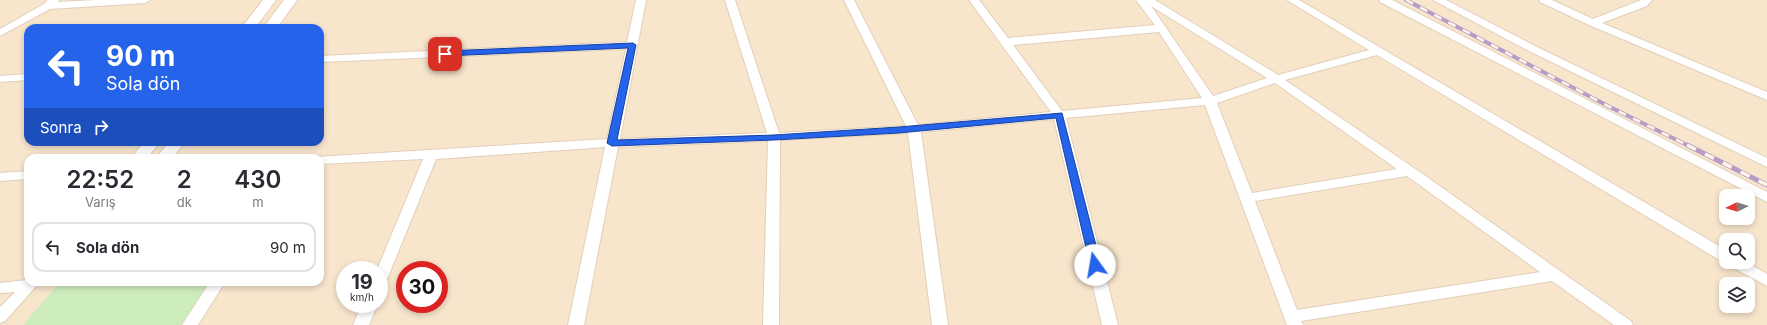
<!DOCTYPE html>
<html lang="tr">
<meta charset="utf-8">
<style>
body{margin:0;font-family:Inter,sans-serif;background:#f2f2f3;color:#2b2b33;height:100vh;display:flex;flex-direction:column;font-size:15px;white-space:nowrap}
*{box-sizing:border-box;margin:0}
p{font-size:13px;color:#7c7c81}
.icon{flex:none;width:22px;height:22px;fill:none;stroke:currentColor;stroke-width:2;stroke-linecap:round;stroke-linejoin:round}
.map{position:relative;flex:1;overflow:hidden}
.side{position:absolute;left:24px;top:154px;width:300px;height:132px;display:flex;flex-direction:column;background:#fff;border-radius:12px;box-shadow:0 2px 6px #0003}
.side>*{flex:none}
.guide{position:absolute;left:24px;top:24px;width:300px;height:122px;border-radius:12px;box-shadow:0 2px 6px #0003;background:#2563eb;color:#fff;overflow:hidden}
.needle{width:26px;rotate:265deg}
.controls{position:absolute;left:1719px;top:189px;display:grid;gap:8px}
.controls a{display:grid;place-items:center;width:36px;height:36px;border-radius:8px;background:#fff;box-shadow:0 2px 6px #0003;font-size:20px}
.speed{position:absolute;left:336px;top:261px;display:flex;gap:8px;font-size:20px;font-weight:700;text-align:center}
.speed>*{display:grid;place-content:center;width:52px;height:52px;border-radius:50%;background:#fff;box-shadow:0 2px 6px #0003;line-height:1}
.speed small{font-size:10px;font-weight:400}
.speed .limit{border:6px solid #d22;background:#fff;color:#111}
.pin{position:absolute;display:grid;place-items:center;width:34px;height:34px;color:#fff;margin:-17px;border-radius:8px;box-shadow:0 2px 6px #0006}
.me{position:absolute;width:44px;margin:-22px;rotate:347deg;stroke-linejoin:round;filter:drop-shadow(0 0 3px #0008)}
.turn{display:flex;align-items:center;gap:14px;height:84px;padding:0 16px;font-size:18px}
.turn .icon{width:52px;height:52px;stroke-width:2.5}
.turn b{display:block;font-size:28px;line-height:34px}
.then{display:flex;align-items:center;height:38px;padding:0 16px;background:#0003;gap:8px;font-size:15px}
.eta{display:flex;justify-content:space-evenly;align-items:center;height:68px;text-align:center}
.eta b{font-size:24px;font-weight:600;line-height:28px}
ul{padding:0;list-style:none}
li{display:flex;align-items:center;gap:12px;height:50px;margin:0 8px 6px;padding:0 8px;border:2px solid #e1e1e2;border-radius:12px}
li div{flex:1}
li b{display:block;font-size:15px}
li em{font-style:normal}
.map>svg:first-child{display:block}
.residential{fill:#f7e5cc;fill-rule:evenodd}
.green{fill:#ceedbc}
.lines{fill:none;stroke-linecap:round;stroke-linejoin:round}
.minor-casing{stroke:#e3cfb9;stroke-width:2}
.tertiary-casing{stroke:#e3cfb9;stroke-width:2}
.minor{fill:#fff;fill-rule:evenodd}
.tertiary{fill:#fff;fill-rule:evenodd}
.rail-far1-casing{stroke:#b59dc8;stroke-width:4}
.rail-casing{stroke:#b59dc8;stroke-width:5}
.rail-far1{stroke:#fff6e6;stroke-width:2.5;stroke-dasharray:8;stroke-linecap:butt}
.rail{stroke:#fff6e6;stroke-width:3.5;stroke-dasharray:10;stroke-linecap:butt}
.route{fill:#2563eb;stroke:#184099}
</style>
<div class="map">
<svg width="1767" height="325" viewBox="0 0 1767 325">
<rect width="100%" height="100%" fill="#fef3de"/>
<path class="residential" d="M 0,0 L 1767,0 L 1767,325 L 0,325 ZM 28,28 L 320,28 L 320,142 L 28,142 ZM 28,158 L 320,158 L 320,282 L 28,282 ZM 1726,196 L 1748,196 L 1748,218 L 1726,218 ZM 1726,240 L 1748,240 L 1748,262 L 1726,262 ZM 345,270 L 379,270 L 379,304 L 345,304 ZM 405,270 L 439,270 L 439,304 L 405,304 ZM 1726,284 L 1748,284 L 1748,306 L 1726,306 Z"/>
<path class="green" d="M 60,282 L 211,282 L 185,325 L 23,325 Z"/>
<g class="lines">
<g class="minor-casing">
<path id="minor" d="M 48,0 L 59,0 L 58,2 L 95,0 L 150,0 L 145,3 L 50,9 L 0,36 L 0,29 L 44,4 Z
M 636,0 L 646,0 L 620,139 L 767,133 L 725,0 L 735,0 L 779,133 L 906,126 L 844,0 L 854,0 L 918,125 L 1051,112 L 969,0 L 979,0 L 1008,38 L 1155,25 L 1136,0 L 1155,0 L 1278,75 L 1369,50 L 1287,0 L 1299,0 L 1726,250 L 1726,262 L 1721,261 L 1377,55 L 1285,80 L 1414,168 L 1631,321 L 1633,325 L 1614,325 L 1552,281 L 1301,321 L 1303,325 L 1287,325 L 1205,105 L 1066,118 L 1118,325 L 1102,325 L 1054,119 L 921,132 L 948,325 L 932,325 L 908,133 L 780,140 L 779,325 L 763,325 L 768,141 L 618,147 L 584,325 L 568,325 L 605,147 L 436,159 L 386,282 L 384,286 L 379,287 L 379,270 L 377,270 L 423,159 L 320,164 L 320,158 L 315,157 L 607,139 L 626,49 L 320,62 L 320,56 L 627,42 ZM 1151,6 L 1267,78 L 1213,96 ZM 1159,32 L 1202,98 L 1062,111 L 1013,45 ZM 1275,83 L 1397,169 L 1252,193 L 1217,103 ZM 1407,176 L 1540,272 L 1297,310 L 1255,201 Z
M 1379,0 L 1392,0 L 1767,192 L 1767,202 L 1380,2 Z
M 1433,0 L 1446,0 L 1537,47 L 1767,158 L 1767,167 L 1529,51 Z
M 1539,0 L 1552,0 L 1593,19 L 1641,0 L 1652,0 L 1647,6 L 1602,23 L 1767,92 L 1767,100 L 1589,25 L 1540,2 Z
M 28,74 L 28,80 L 0,82 L 0,76 Z
M 28,171 L 28,179 L 0,181 L 0,173 Z
M 1728,262 L 1746,262 L 1767,274 L 1767,286 L 1730,266 Z
M 28,278 L 28,282 L 40,282 L 5,321 L 0,323 L 0,307 L 15,292 L 0,293 L 0,283 L 26,280 Z
M 210,282 L 225,282 L 198,325 L 182,325 Z
M 362,304 L 378,304 L 369,325 L 353,325 Z"/>
</g>
<g class="tertiary-casing">
<path id="tertiary" d="M 263,0 L 276,0 L 255,28 L 241,28 Z
M 284,0 L 297,0 L 277,28 L 263,28 Z
M 144,142 L 160,142 L 147,158 L 131,158 Z
M 169,142 L 185,142 L 172,158 L 156,158 Z"/>
</g>
<use href="#minor" class="minor"/>
<use href="#tertiary" class="tertiary"/>
<g class="rail-far1-casing">
<path id="rail-far1" d="M 1406,0 L 1608,106 L 1689,146"/>
</g>
<g class="rail-casing">
<path id="rail" d="M 1687,145 L 1767,185"/>
</g>
<use href="#rail-far1" class="rail-far1"/>
<use href="#rail" class="rail"/>
</g>
<path class="route" d="M 633,43 L 636,45 L 617,140 L 774,135 L 899,127 L 1062,113 L 1101,265 L 1095,269 L 1090,265 L 1056,118 L 899,133 L 774,140 L 612,146 L 607,143 L 628,48 L 445,56 L 441,54 L 445,51 Z"/>
</svg>
<div class="controls">
<a><svg class="needle" viewBox="-14 -14 28 28"><path d="M0-13l5 13h-10z" fill="#e53935"/><path d="M0 13l5-13h-10z" fill="#7c7c81"/></svg></a>
<a><svg class="icon" aria-label="search" viewBox="0 0 24 24"><circle cx="10" cy="10" r="6"/><path d="M15 15l6 6"/></svg></a>
<a><svg class="icon" aria-label="layers" viewBox="0 0 24 24"><path d="M12 4l9 5-9 5-9-5zM3 14l9 5 9-5"/></svg></a>
</div>
<div class="speed"><div>19<small>km/h</small></div><div class="limit">30</div></div>
<div class="pin" style="left:445px;top:54px;background:#d93025"><svg class="icon" aria-label="arrive" viewBox="0 0 24 24"><path d="M6 21V4h12l-3 4 3 4H6"/></svg></div>
<svg class="me" style="left:1095px;top:265px" viewBox="-20 -20 40 40"><circle r="19" fill="#fff"/><path d="M0-13L10 11 0 6-10 11z" fill="#2563eb"/></svg>
<div class="guide">
<div class="turn"><svg class="icon" aria-label="left" viewBox="0 0 24 24"><path d="M17 20v-9H6M10 6l-5 5 5 5"/></svg><div><b>90 m</b>Sola dön</div></div>
<div class="then">Sonra<svg class="icon" aria-label="right" viewBox="0 0 24 24"><path d="M7 20v-9h11M14 6l5 5-5 5"/></svg></div>
</div>
<section class="side">
<div class="eta">
<div><b>22:52</b><p>Varış</p></div>
<div><b>2</b><p>dk</p></div>
<div><b>430</b><p>m</p></div>
</div>
<ul>
<li><svg class="icon" aria-label="left" viewBox="0 0 24 24"><path d="M17 20v-9H6M10 6l-5 5 5 5"/></svg><div><b>Sola dön</b></div><em>90 m</em></li>
</ul>
</section>
</div>
